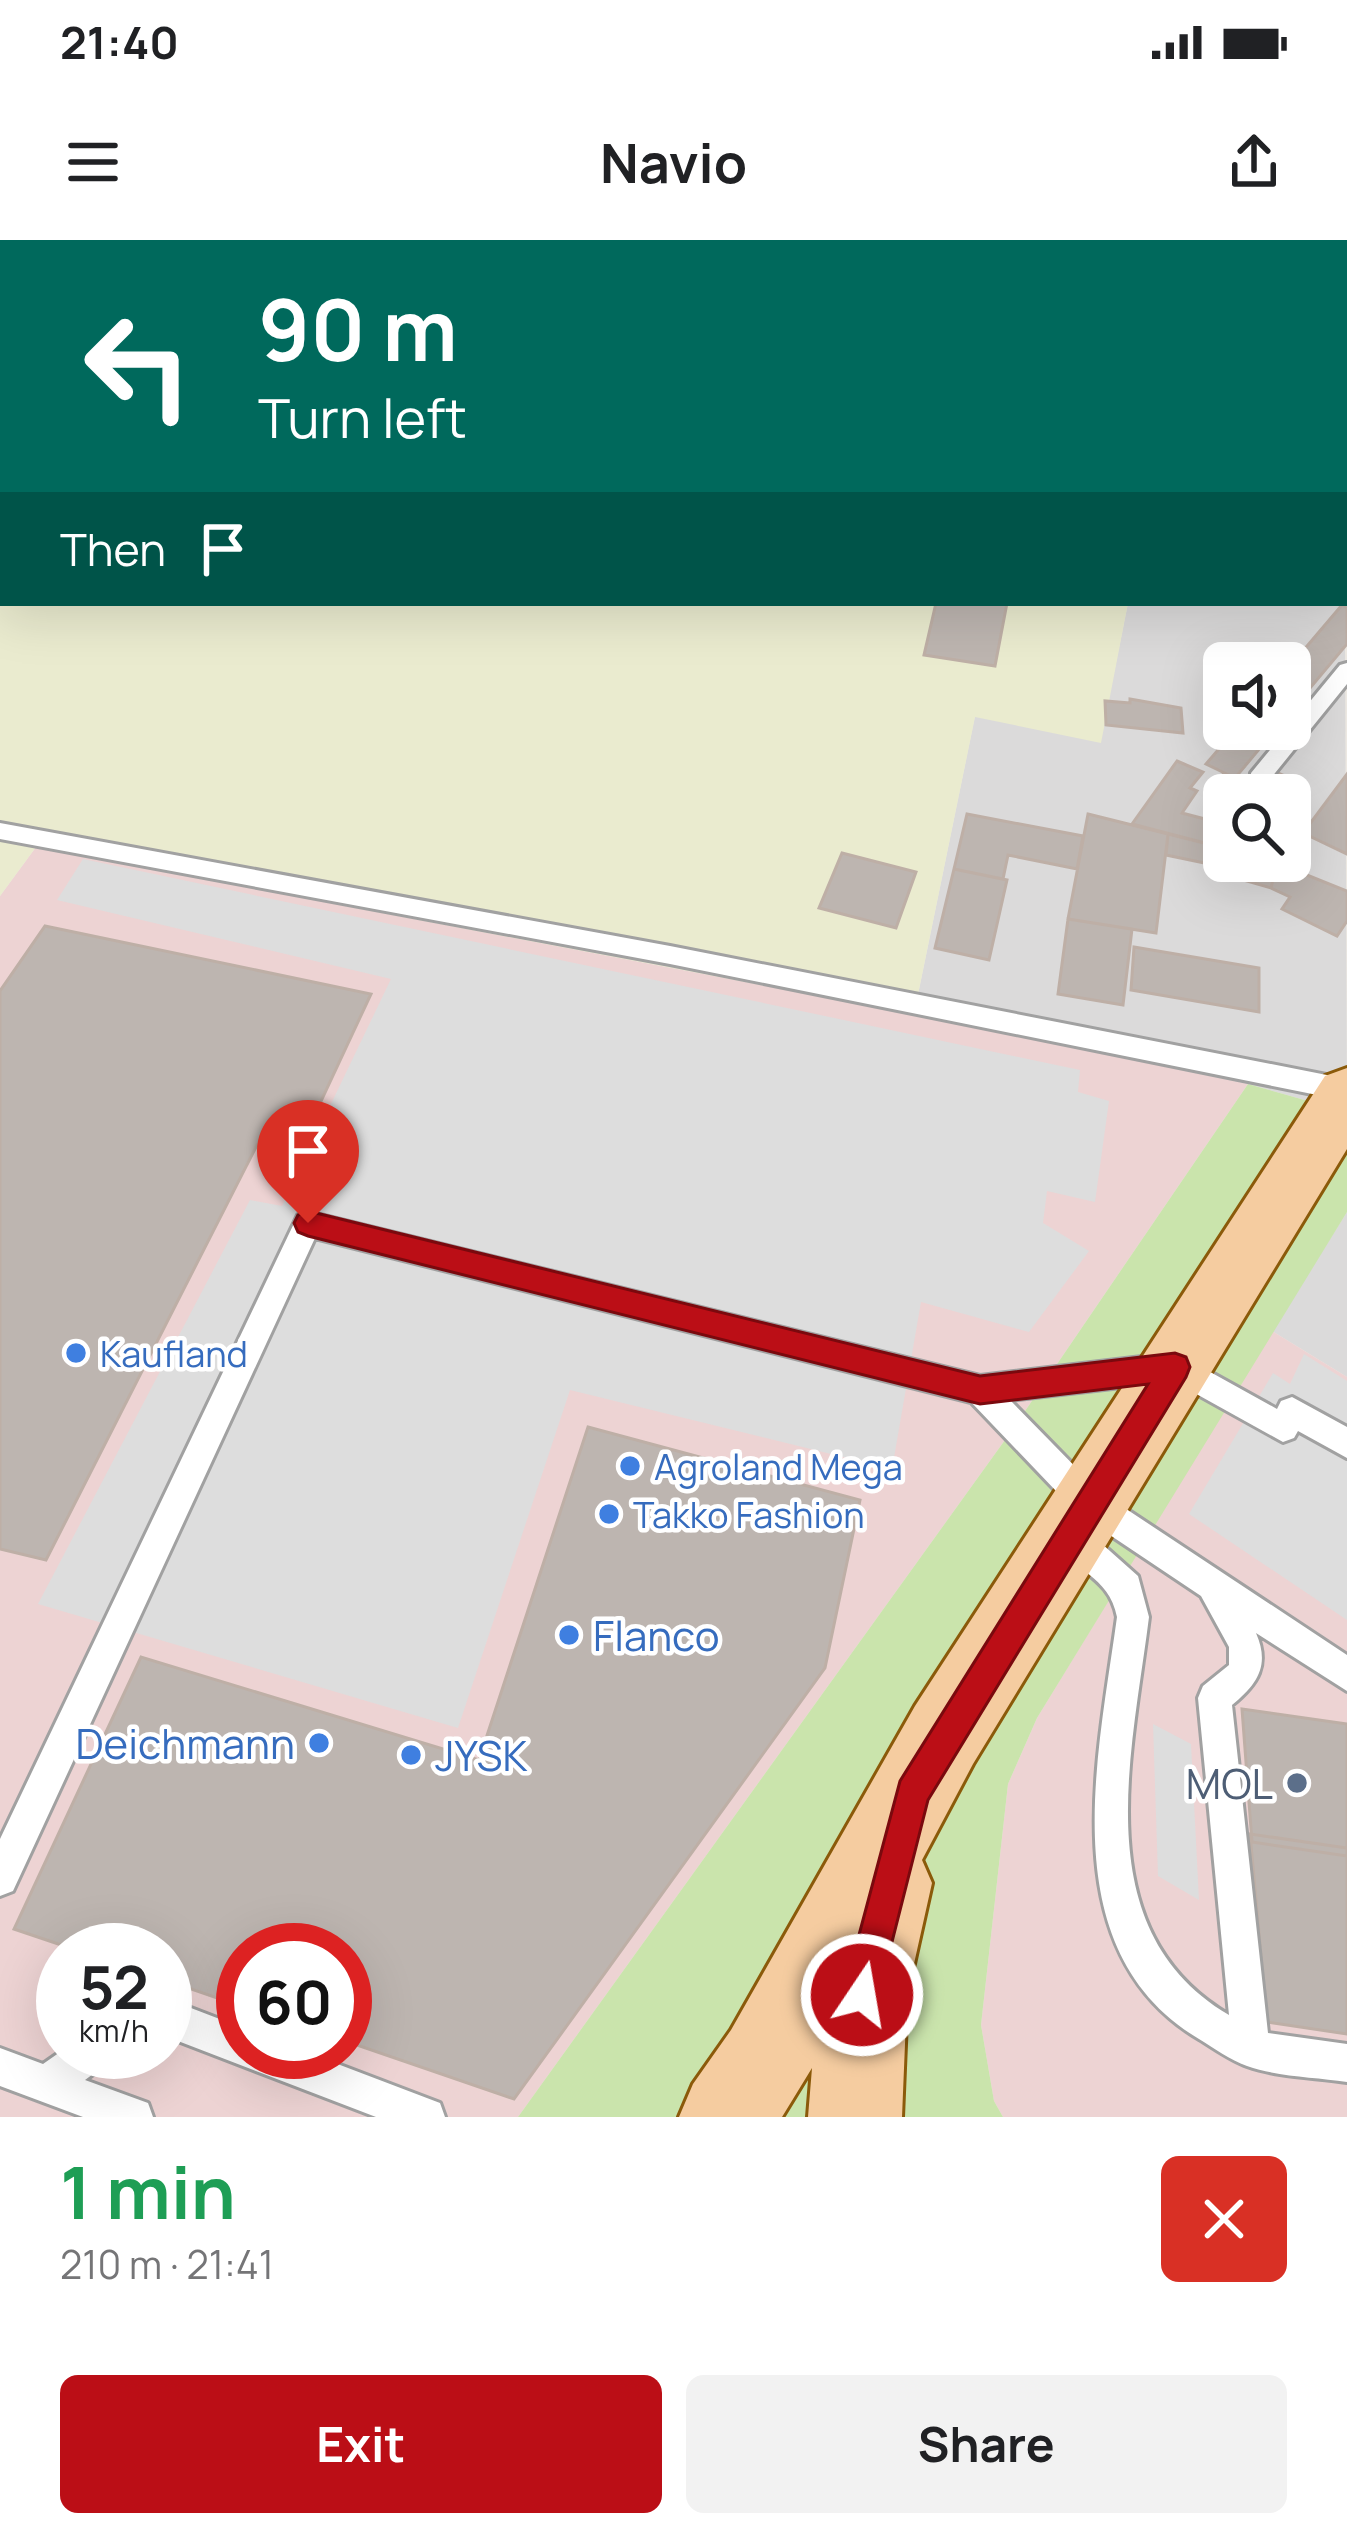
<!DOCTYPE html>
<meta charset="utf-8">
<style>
body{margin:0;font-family:Manrope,sans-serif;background:#f2f2f2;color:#202124;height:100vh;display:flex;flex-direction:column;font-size:45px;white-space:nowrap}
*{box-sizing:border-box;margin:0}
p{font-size:39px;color:#757577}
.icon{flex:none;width:66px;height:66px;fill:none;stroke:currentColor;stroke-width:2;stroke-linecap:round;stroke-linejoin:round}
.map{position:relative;height:1877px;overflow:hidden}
.sheet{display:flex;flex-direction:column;background:#fff;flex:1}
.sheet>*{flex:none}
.banner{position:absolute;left:0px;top:0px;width:1347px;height:366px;box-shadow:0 12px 48px #0002;background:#00695c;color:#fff;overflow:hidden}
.fabs{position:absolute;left:1203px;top:402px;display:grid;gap:24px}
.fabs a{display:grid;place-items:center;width:108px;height:108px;border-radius:18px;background:#fff;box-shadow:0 12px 48px #0002;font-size:60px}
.speed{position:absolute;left:36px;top:1683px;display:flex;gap:24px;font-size:60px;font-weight:700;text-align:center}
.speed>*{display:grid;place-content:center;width:156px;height:156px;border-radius:50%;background:#fff;box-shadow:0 12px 48px #0002;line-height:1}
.speed small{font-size:30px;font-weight:400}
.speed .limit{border:18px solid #d22;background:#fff;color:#111}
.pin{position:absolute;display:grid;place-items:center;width:102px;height:102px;color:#fff;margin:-123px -51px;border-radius:50% 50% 50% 0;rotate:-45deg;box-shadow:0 0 12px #0007}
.pin .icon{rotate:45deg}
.me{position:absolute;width:132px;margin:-66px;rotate:12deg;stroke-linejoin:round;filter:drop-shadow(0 0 9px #0008)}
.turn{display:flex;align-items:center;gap:42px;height:252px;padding:0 60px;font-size:54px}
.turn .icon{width:156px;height:156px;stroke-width:2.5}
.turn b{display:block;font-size:84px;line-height:102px}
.then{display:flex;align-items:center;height:114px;padding:0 60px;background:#0003;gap:24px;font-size:45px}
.round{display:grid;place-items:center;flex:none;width:126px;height:126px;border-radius:18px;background:#f2f2f2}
.overview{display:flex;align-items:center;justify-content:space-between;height:204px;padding:0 60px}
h1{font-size:72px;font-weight:700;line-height:90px;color:#1e9e55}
.primary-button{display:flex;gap:24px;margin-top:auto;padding:24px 60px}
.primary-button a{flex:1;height:138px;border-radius:18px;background:#bb0e16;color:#fff;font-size:48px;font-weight:700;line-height:138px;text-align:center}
.primary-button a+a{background:#f2f2f2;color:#202124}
.status{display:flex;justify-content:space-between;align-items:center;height:84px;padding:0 60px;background:#fff;direction:ltr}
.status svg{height:33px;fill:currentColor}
header{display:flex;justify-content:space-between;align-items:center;height:156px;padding:0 60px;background:#fff;font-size:54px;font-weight:700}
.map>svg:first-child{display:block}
.residential{fill:#dbdada;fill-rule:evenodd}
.commercial{fill:#edd3d3;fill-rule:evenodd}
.farmland{fill:#eaebcf}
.grass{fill:#cae4ac}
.parking{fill:#ddd}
.building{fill:#bdb5b0;stroke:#beafa6;stroke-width:3}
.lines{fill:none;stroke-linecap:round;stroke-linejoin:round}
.lane-casing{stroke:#a1a1a1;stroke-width:6}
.primary-casing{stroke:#8b5a0a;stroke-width:6}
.lane{fill:#fff;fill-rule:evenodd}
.primary{fill:#f5cca0;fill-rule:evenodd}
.route{fill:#bb0e16;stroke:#7a090e;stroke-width:3}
.shop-dot{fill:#3f7fe0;stroke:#fff;stroke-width:4.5}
.service-dot{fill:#5c6f8a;stroke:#fff;stroke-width:4.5}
.labels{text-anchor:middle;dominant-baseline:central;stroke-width:9;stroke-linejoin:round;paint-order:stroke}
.shop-label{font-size:36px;fill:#366cbe;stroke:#fff;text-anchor:start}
.near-shop-label{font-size:42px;fill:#366cbe;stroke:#fff;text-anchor:start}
.near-service-label{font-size:42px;fill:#4e5e75;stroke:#fff;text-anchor:end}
</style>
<div class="status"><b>21:40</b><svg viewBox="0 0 49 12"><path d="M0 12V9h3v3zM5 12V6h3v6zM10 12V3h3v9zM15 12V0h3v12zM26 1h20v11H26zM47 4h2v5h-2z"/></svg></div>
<header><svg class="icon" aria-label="menu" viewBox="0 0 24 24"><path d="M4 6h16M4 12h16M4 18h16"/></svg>Navio<svg class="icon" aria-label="share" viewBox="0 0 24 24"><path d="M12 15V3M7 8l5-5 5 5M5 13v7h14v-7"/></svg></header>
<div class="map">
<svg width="1347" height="1877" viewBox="0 0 1347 1877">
<rect width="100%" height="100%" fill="#ede9e3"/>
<path class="residential" d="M 1344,175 L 1347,872 L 1248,844 L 914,774 L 975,476 L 1100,502 L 1128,363 L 1344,363 ZM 1224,423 L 1290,423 L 1290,489 L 1224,489 ZM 1224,555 L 1290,555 L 1290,621 L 1224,621 Z
M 1347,972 L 1347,1137 L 1272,1091 Z"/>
<path class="commercial" d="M 36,607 L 914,774 L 1248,844 L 1010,1193 L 518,1877 L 0,1877 L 0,656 ZM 63,1710 L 165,1710 L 165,1812 L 63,1812 ZM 243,1710 L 345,1710 L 345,1812 L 243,1812 Z
M 1272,1091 L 1347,1137 L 1347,1877 L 1003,1877 L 994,1861 L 981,1785 L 1008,1544 L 1037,1478 Z"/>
<path class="farmland" d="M 0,0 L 1257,0 L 3,3 L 3,363 L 1128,363 L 1101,503 L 975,477 L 914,774 L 36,607 L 0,656 Z"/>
<path class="grass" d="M 1248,844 L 1347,872 L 1347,972 L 1037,1478 L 1008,1544 L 981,1785 L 994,1861 L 1003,1877 L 518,1877 L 1010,1193 Z"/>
<path class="parking" d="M 83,619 L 1080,830 L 1078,852 L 1109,861 L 1095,962 L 1047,951 L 1043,983 L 1089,1011 L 1029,1092 L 921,1062 L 892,1229 L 570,1150 L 458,1488 L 38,1364 L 250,960 L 282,966 L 391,739 L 57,660 Z
M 1304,1114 L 1347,1141 L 1347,1380 L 1189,1274 L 1273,1133 L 1290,1144 Z
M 1153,1484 L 1191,1504 L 1199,1660 L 1158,1636 Z"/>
<path class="building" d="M 936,363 L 1007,363 L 995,426 L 924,415 Z
M 1342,365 L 1347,368 L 1347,404 L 1290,472 L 1290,426 Z
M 1130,459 L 1181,468 L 1183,493 L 1106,485 L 1105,461 L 1130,463 Z
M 1236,489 L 1276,489 L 1235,538 L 1206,524 Z
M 1177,521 L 1203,532 L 1190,548 L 1197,551 L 1182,573 L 1224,584 L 1224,608 L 1132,584 Z
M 1274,531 L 1307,546 L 1294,564 L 1290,555 L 1261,550 Z
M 1224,533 L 1235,538 L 1273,555 L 1224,555 L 1224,564 L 1207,556 Z
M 1347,534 L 1347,614 L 1303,593 Z
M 967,574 L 1083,596 L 1077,629 L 1008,615 L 1003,639 L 954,629 Z
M 1088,574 L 1168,594 L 1156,693 L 1068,679 Z
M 1168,594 L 1220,607 L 1214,625 L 1166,615 Z
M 1220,607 L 1224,608 L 1224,621 L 1277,623 L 1271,648 L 1212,631 Z
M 842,613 L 916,632 L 896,688 L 819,668 Z
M 1277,623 L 1347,651 L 1347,681 L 1337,696 L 1282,669 L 1290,657 L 1271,648 Z
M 954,629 L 1007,640 L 989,720 L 935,708 Z
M 1068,679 L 1132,689 L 1123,765 L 1058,754 Z
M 45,686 L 371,754 L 295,917 L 257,905 L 46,1320 L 0,1309 L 0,751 Z
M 1134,707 L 1259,728 L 1259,772 L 1131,750 Z
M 588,1187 L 860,1260 L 825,1428 L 514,1859 L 345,1801 L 345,1710 L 243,1710 L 243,1767 L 165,1740 L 165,1710 L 76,1710 L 14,1689 L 141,1417 L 479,1520 Z
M 1242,1469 L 1347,1484 L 1347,1616 L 1252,1602 Z
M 1250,1594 L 1347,1608 L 1347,1794 L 1267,1782 Z"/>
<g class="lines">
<g class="lane-casing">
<path id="lane" d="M 1347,423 L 1347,444 L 1267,543 L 1251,543 L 1251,533 L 1340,425 Z
M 0,583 L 670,706 L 1347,839 L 1347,861 L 670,724 L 0,599 Z
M 308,972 L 980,1136 L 1176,1113 L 1277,1169 L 1281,1161 L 1292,1157 L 1347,1187 L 1347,1218 L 1298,1191 L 1294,1198 L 1283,1202 L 1173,1141 L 1010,1160 L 1099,1251 L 1347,1415 L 1347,1451 L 1256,1393 C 1270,1425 1258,1444 1232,1465 L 1268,1793 L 1347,1804 L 1347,1842 C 1315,1837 1278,1837 1247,1826 C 1230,1820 1214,1808 1199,1799 C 1051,1711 1098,1517 1117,1377 C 1109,1334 1071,1333 1056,1298 L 1061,1287 L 1072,1282 L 1083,1287 L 1138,1336 L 1149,1377 C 1132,1514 1085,1690 1229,1775 L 1198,1458 L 1203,1446 L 1229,1425 L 1229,1407 L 1201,1356 L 1077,1273 L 971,1162 L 315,998 L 13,1651 L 0,1656 L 0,1599 L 298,975 Z
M 165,1758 L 243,1788 L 243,1812 L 306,1812 L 440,1863 L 445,1877 L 376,1877 L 165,1796 Z
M 0,1808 L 43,1824 L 63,1810 L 111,1812 L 105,1825 L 85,1840 L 148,1863 L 153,1877 L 83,1877 L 0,1846 Z"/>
</g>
<g class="primary-casing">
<path id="primary" d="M 1347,828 L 1347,909 L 973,1524 L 922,1620 L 932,1643 L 907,1755 L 902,1877 L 808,1877 L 812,1828 L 782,1877 L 679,1877 L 693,1844 L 731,1790 L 915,1466 L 1325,836 Z"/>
</g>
<use href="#lane" class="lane"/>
<use href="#primary" class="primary"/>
</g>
<path class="route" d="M 308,971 L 980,1136 L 1175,1113 L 1186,1117 L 1190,1127 L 1186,1137 L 928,1560 L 875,1769 L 862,1774 L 848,1769 L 843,1755 L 900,1541 L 1148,1144 L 980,1164 L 308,996 L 298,992 L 294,983 L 298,975 Z"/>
<g class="shop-dot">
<circle cx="76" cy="1113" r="12"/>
<circle cx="630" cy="1226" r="12"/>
<circle cx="609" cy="1274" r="12"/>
<circle cx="569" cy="1395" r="12"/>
<circle cx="319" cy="1503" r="12"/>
<circle cx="411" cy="1515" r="12"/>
</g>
<circle class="service-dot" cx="1297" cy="1543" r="12"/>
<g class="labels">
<g class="shop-label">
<text x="100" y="1113">Kaufland</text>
<text x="654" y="1226">Agroland Mega</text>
<text x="633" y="1274">Takko Fashion</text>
</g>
<g class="near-shop-label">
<text x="593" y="1395">Flanco</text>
<text x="295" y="1503" text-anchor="end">Deichmann</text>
<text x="435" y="1515">JYSK</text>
</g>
<g class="near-service-label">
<text x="1273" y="1543">MOL</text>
</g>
</g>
</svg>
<div class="fabs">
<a><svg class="icon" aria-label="sound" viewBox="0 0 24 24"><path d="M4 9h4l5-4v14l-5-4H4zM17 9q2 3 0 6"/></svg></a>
<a><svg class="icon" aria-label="search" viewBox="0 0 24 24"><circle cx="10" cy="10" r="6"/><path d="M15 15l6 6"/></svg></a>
</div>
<div class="speed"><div>52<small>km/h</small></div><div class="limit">60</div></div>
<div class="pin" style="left:308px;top:983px;background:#d93025"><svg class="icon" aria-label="arrive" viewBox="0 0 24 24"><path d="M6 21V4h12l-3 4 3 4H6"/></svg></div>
<svg class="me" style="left:862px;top:1755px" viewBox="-20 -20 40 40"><circle r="17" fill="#bb0e16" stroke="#fff" stroke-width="3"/><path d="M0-11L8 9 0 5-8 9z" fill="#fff"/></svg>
<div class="banner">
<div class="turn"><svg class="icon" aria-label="left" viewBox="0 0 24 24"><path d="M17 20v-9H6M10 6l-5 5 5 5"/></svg><div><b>90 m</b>Turn left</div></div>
<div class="then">Then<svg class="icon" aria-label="arrive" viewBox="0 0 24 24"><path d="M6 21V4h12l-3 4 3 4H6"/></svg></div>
</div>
</div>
<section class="sheet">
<div class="overview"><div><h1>1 min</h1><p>210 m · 21:41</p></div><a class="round" style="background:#d93025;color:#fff"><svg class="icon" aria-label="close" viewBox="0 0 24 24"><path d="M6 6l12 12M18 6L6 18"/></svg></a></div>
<div class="primary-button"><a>Exit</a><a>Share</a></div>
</section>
